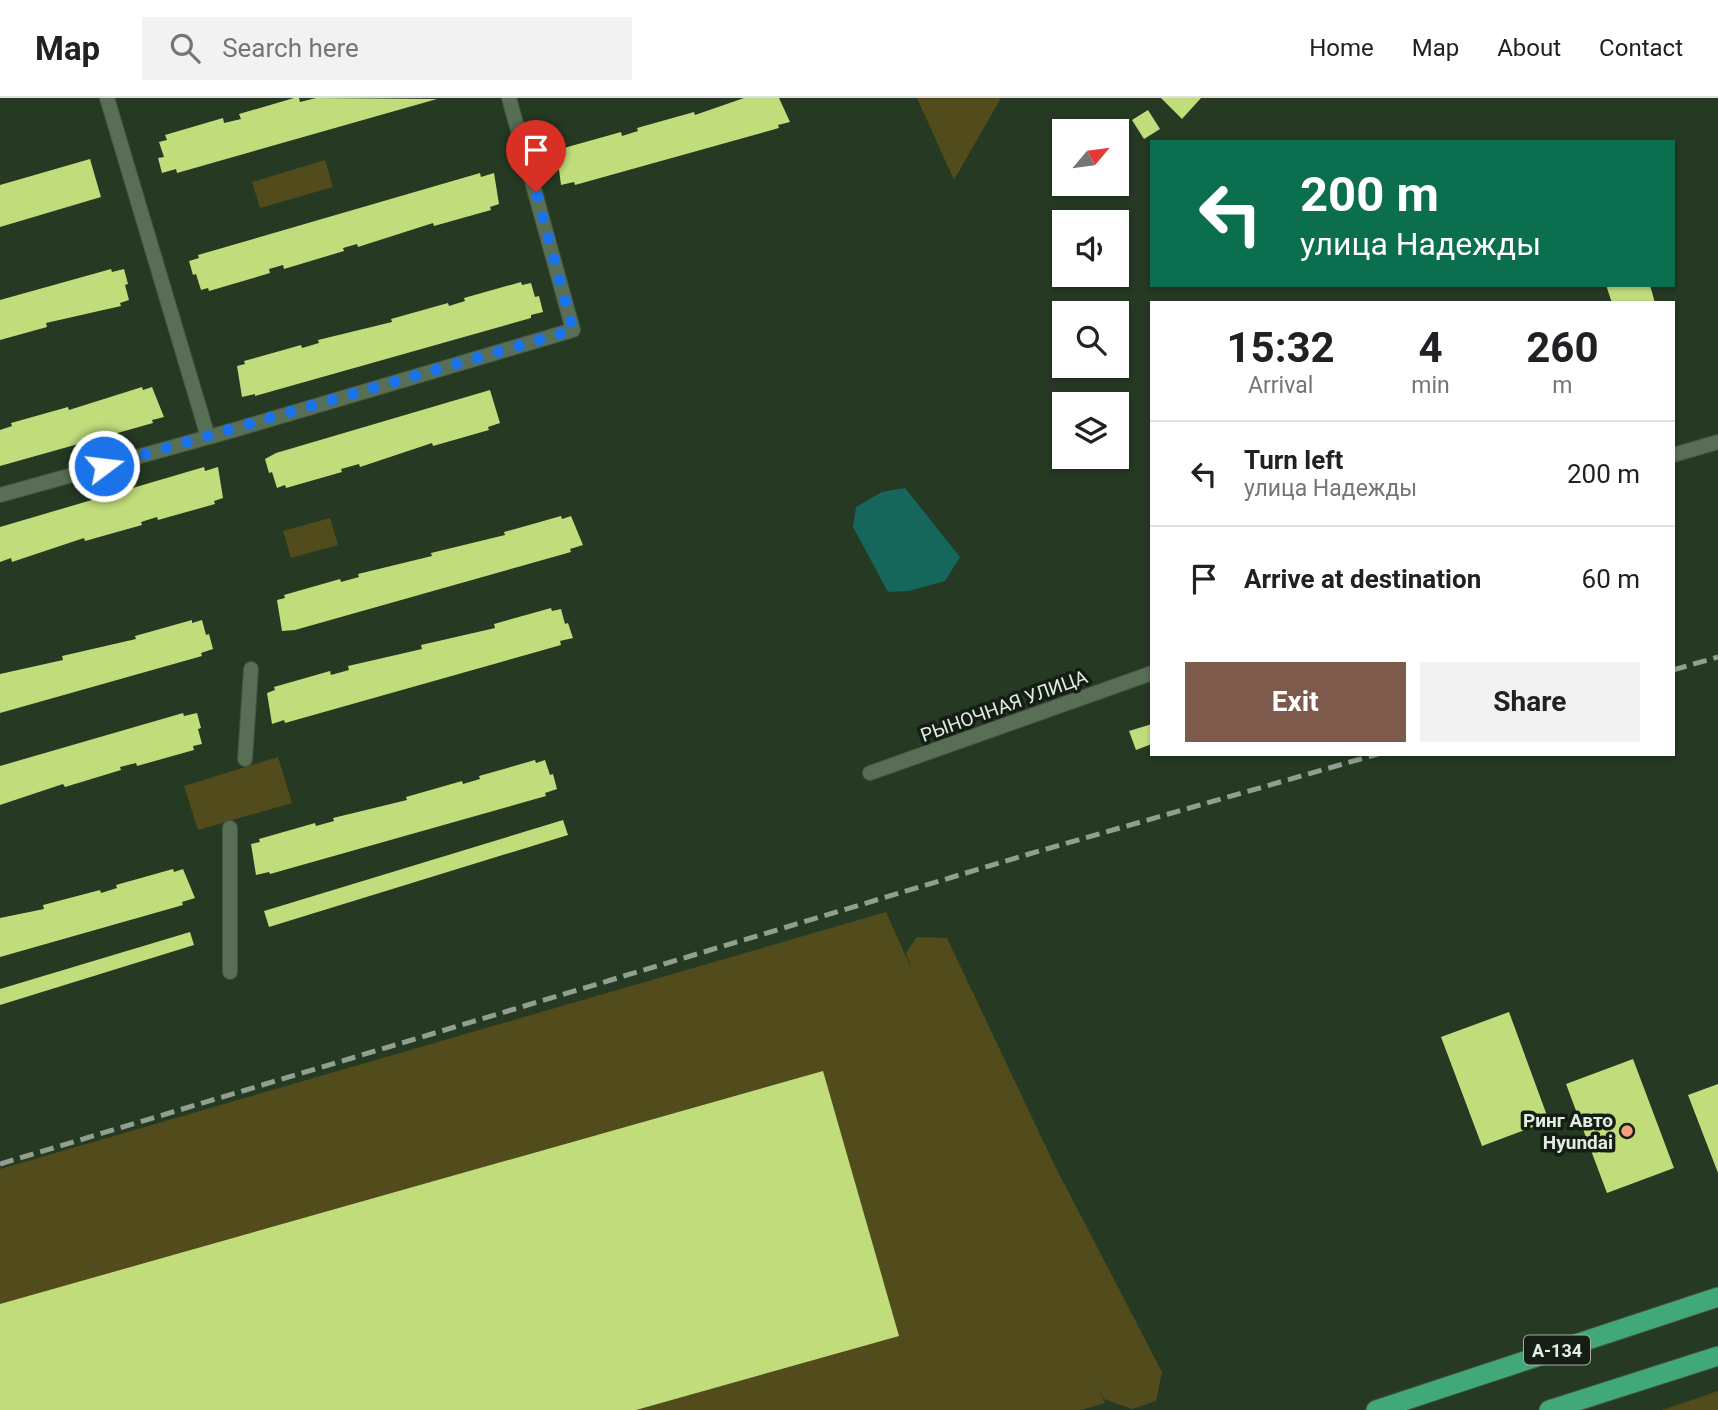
<!DOCTYPE html>
<meta charset="utf-8">
<style>
body{margin:0;font-family:Roboto,sans-serif;background:#f2f2f2;color:#202124;height:100vh;display:flex;flex-direction:column;font-size:26px;white-space:nowrap}
*{box-sizing:border-box;margin:0}
p{font-size:23px;color:#757577}
.icon{flex:none;width:38px;height:38px;fill:none;stroke:currentColor;stroke-width:2;stroke-linecap:round;stroke-linejoin:round}
.map{position:relative;flex:1;overflow:hidden}
.sheet{position:absolute;left:1150px;top:203px;width:525px;height:455px;display:flex;flex-direction:column;background:#fff;border-radius:0px;box-shadow:0 2px 5px #0004}
.sheet>*{flex:none}
.top-card{position:absolute;left:1150px;top:42px;width:525px;height:147px;border-radius:0px;box-shadow:0 2px 5px #0004;background:#0b6e4f;color:#fff;overflow:hidden}
.needle{width:46px;rotate:61deg}
.tools{position:absolute;left:1052px;top:21px;display:grid;gap:14px}
.tools a{display:grid;place-items:center;width:77px;height:77px;border-radius:0px;background:#fff;box-shadow:0 2px 5px #0004;font-size:35px}
.pin{position:absolute;display:grid;place-items:center;width:60px;height:60px;color:#fff;margin:-72px -30px;border-radius:50% 50% 50% 0;rotate:-45deg;box-shadow:0 0 7px #0007}
.pin .icon{rotate:45deg}
.me{position:absolute;width:77px;margin:-38px;rotate:75deg;stroke-linejoin:round;filter:drop-shadow(0 0 5px #0008)}
.turn{display:flex;align-items:center;gap:24px;height:147px;padding:0 35px;font-size:32px}
.turn .icon{width:91px;height:91px;stroke-width:2.5}
.turn b{display:block;font-size:49px;line-height:60px}
.eta{display:flex;justify-content:space-evenly;align-items:center;height:119px;text-align:center}
.eta b{font-size:42px;font-weight:700;line-height:49px}
.button{display:flex;gap:14px;margin-top:auto;padding:14px 35px}
.button a{flex:1;height:80px;border-radius:0px;background:#7e5a4d;color:#fff;font-size:28px;font-weight:700;line-height:80px;text-align:center}
.button a+a{background:#f2f2f2;color:#202124}
ul{padding:0;list-style:none}
li{display:flex;align-items:center;gap:21px;height:105px;padding:0 35px;border-top:2px solid #e0e0e0}
li div{flex:1}
li b{display:block;font-size:26px}
li em{font-style:normal}
header{display:flex;align-items:center;gap:42px;box-sizing:border-box;height:98px;padding:0 35px;background:#fff;border-bottom:2px solid #e0e0e0}
header strong{font-size:33px}
nav{display:flex;gap:38px;margin-inline-start:auto;font-size:24px}
.search{width:490px;height:63px;background:#f2f2f2;display:flex;align-items:center;gap:18px;box-sizing:border-box;padding:0 24px;border-radius:0px;color:#757577;font-size:26px}
.map>svg:first-child{display:block}
.green{fill:#524c1c}
.water{fill:#15675c}
.building{fill:#c1dd7b}
.lines{fill:none;stroke-linecap:round;stroke-linejoin:round}
.minor-casing{stroke:#445542;stroke-width:16}
.trunk-casing{stroke:#445542;stroke-width:21}
.minor{stroke:#586e55;stroke-width:14}
.trunk{stroke:#41a87a;stroke-width:19}
.rail{stroke:#909f8e;stroke-width:5;stroke-dasharray:14 7;stroke-linecap:butt}
.route{stroke:#1a73e8;stroke-width:12;stroke-dasharray:0 21.6}
.poi-dot{fill:#f2a07f;stroke:#151e14;stroke-width:2.5}
.labels{text-anchor:middle;dominant-baseline:central;stroke-width:7;stroke-linejoin:round;paint-order:stroke}
.shield{fill:#151e14;stroke:#a4afa2;stroke-width:2}
.shield-label{font-size:18px;font-weight:bold;fill:#e1eddf}
.street-label{font-size:19px;fill:#e1eddf;stroke:#151e14}
.poi-label{font-size:19px;font-weight:bold;fill:#e1eddf;stroke:#151e14;text-anchor:end}
</style>
<header>
<strong>Map</strong>
<div class="search"><svg class="icon" aria-label="search" viewBox="0 0 24 24"><circle cx="10" cy="10" r="6"/><path d="M15 15l6 6"/></svg>Search here</div>
<nav><a>Home</a><a>Map</a><a>About</a><a>Contact</a></nav>
</header>
<div class="map">
<svg width="1718" height="1312" viewBox="0 0 1718 1312">
<rect width="100%" height="100%" fill="#253923"/>
<path class="green" d="M 917,0 L 1001,0 L 954,82 Z
M 325,62 L 333,89 L 260,110 L 252,84 Z
M 330,420 L 338,447 L 291,460 L 283,433 Z
M 278,659 L 292,705 L 198,732 L 184,688 Z
M 886,814 L 911,870 L 906,855 L 917,839 L 947,840 L 1054,1066 L 1162,1274 L 1156,1303 L 1132,1311 L 1104,1301 L 1098,1289 L 1105,1305 L 1081,1312 L 0,1312 L 0,1071 Z
M 1718,1293 L 1718,1312 L 1662,1312 Z"/>
<path class="water" d="M 905,390 L 960,459 L 945,483 L 909,493 L 888,494 L 853,429 L 856,409 L 882,394 Z"/>
<path class="building" d="M 294,0 L 299,0 L 300,4 L 316,0 L 437,1 L 177,75 L 176,71 L 162,75 L 158,60 L 164,59 L 159,44 L 167,42 L 165,37 L 223,20 L 224,25 L 241,21 L 239,16 Z
M 744,0 L 779,0 L 790,24 L 778,27 L 779,30 L 575,87 L 574,84 L 561,87 L 557,56 L 565,53 L 564,50 L 621,34 L 622,38 L 638,33 L 637,30 L 694,14 L 695,17 Z
M 1161,0 L 1201,0 L 1182,21 Z
M 1148,12 L 1160,31 L 1144,41 L 1132,22 Z
M 90,61 L 101,99 L 0,129 L 0,87 Z
M 480,75 L 481,79 L 494,75 L 499,106 L 490,109 L 491,112 L 434,128 L 433,125 L 358,149 L 357,146 L 343,150 L 344,153 L 284,171 L 283,167 L 269,171 L 270,175 L 209,193 L 208,190 L 201,192 L 196,176 L 193,177 L 189,163 L 199,160 L 198,157 Z
M 111,171 L 112,174 L 124,171 L 128,186 L 125,187 L 129,202 L 120,205 L 121,208 L 46,225 L 47,229 L 0,242 L 0,202 Z
M 521,184 L 522,187 L 531,185 L 535,199 L 539,198 L 543,214 L 531,217 L 531,220 L 255,298 L 255,296 L 242,299 L 237,268 L 245,266 L 244,263 L 301,247 L 302,250 L 319,245 L 318,242 L 392,224 L 391,221 L 448,205 L 449,208 L 465,203 L 464,200 Z
M 1606,187 L 1650,187 L 1655,205 L 1612,205 Z
M 142,289 L 143,292 L 152,289 L 164,319 L 152,322 L 153,325 L 0,368 L 0,332 L 12,328 L 11,325 L 68,309 L 69,312 Z
M 490,292 L 500,325 L 488,329 L 489,332 L 433,348 L 432,345 L 360,369 L 359,366 L 341,371 L 342,374 L 286,390 L 285,387 L 277,390 L 272,374 L 269,375 L 265,361 L 276,355 Z
M 204,369 L 205,373 L 218,369 L 223,400 L 214,403 L 215,406 L 158,422 L 157,419 L 141,424 L 142,427 L 85,443 L 84,440 L 12,464 L 11,460 L 0,464 L 0,429 Z
M 561,418 L 562,421 L 571,418 L 583,447 L 570,451 L 571,454 L 295,532 L 282,533 L 277,502 L 285,500 L 284,497 L 340,481 L 341,484 L 359,479 L 358,476 L 432,458 L 431,455 L 505,437 L 504,434 Z
M 551,510 L 552,513 L 561,511 L 565,526 L 568,525 L 573,540 L 560,543 L 561,547 L 285,625 L 284,622 L 272,626 L 267,595 L 275,592 L 274,589 L 330,573 L 331,577 L 349,572 L 348,568 L 422,551 L 421,547 L 495,530 L 494,526 Z
M 192,522 L 192,525 L 202,522 L 206,537 L 209,536 L 213,551 L 201,555 L 202,558 L 0,615 L 0,576 L 63,562 L 62,558 L 136,541 L 135,538 Z
M 183,615 L 184,618 L 197,615 L 201,630 L 198,631 L 202,646 L 193,648 L 194,652 L 137,668 L 136,665 L 120,669 L 121,672 L 65,689 L 63,686 L 0,707 L 0,668 Z
M 1152,626 L 1152,646 L 1136,652 L 1129,633 Z
M 535,662 L 536,665 L 545,662 L 550,677 L 553,676 L 557,691 L 545,695 L 546,698 L 270,776 L 269,774 L 256,777 L 251,746 L 260,744 L 259,741 L 315,725 L 316,728 L 334,723 L 333,720 L 407,702 L 406,699 L 462,683 L 463,686 L 480,681 L 479,678 Z
M 563,722 L 568,737 L 269,829 L 264,813 Z
M 173,771 L 174,774 L 183,771 L 195,800 L 182,804 L 183,807 L 0,859 L 0,820 L 44,811 L 43,807 L 100,792 L 101,795 L 117,790 L 116,787 Z
M 190,834 L 194,847 L 0,907 L 0,891 Z
M 1509,914 L 1549,1023 L 1482,1048 L 1441,939 Z
M 1633,961 L 1674,1070 L 1607,1095 L 1566,986 Z
M 823,973 L 899,1238 L 636,1312 L 0,1312 L 0,1206 Z
M 1718,986 L 1718,1075 L 1688,997 Z"/>
<g class="lines">
<g class="minor-casing">
<path id="minor" d="M 107,0 L 208,339
M 1673,357 L 1718,344
M 0,397 L 234,332 L 573,232 L 509,0
M 245,661 L 251,571
M 870,675 L 1152,575
M 230,874 L 230,730"/>
</g>
<g class="trunk-casing">
<path id="trunk" d="M 1376,1312 L 1718,1199
M 1549,1312 L 1718,1258"/>
</g>
<use href="#minor" class="minor"/>
<use href="#trunk" class="trunk"/>
<path class="rail" d="M 1673,572 L 1718,559
M 0,1066 L 1029,756 L 1378,656"/>
</g>
<g class="lines">
<path class="route" d="M 104,368 L 573,232 L 536,94"/>
</g>
<circle class="poi-dot" cx="1627" cy="1033" r="7"/>
<g class="labels">
<rect class="shield" x="1524" y="1237.5" width="66" height="29" rx="5"/>
<g class="shield-label">
<text x="1557" y="1252">А-134</text>
</g>
<g class="street-label">
<text transform="translate(1004 608) rotate(-20)">РЫНОЧНАЯ УЛИЦА</text>
</g>
<g class="poi-label">
<text x="1613" y="1022">Ринг Авто<tspan x="1613" dy="22">Hyundai</tspan></text>
</g>
</g>
</svg>
<div class="tools">
<a><svg class="needle" viewBox="-14 -14 28 28"><path d="M0-13l5 13h-10z" fill="#e53935"/><path d="M0 13l5-13h-10z" fill="#757577"/></svg></a>
<a><svg class="icon" aria-label="sound" viewBox="0 0 24 24"><path d="M4 9h4l5-4v14l-5-4H4zM17 9q2 3 0 6"/></svg></a>
<a><svg class="icon" aria-label="search" viewBox="0 0 24 24"><circle cx="10" cy="10" r="6"/><path d="M15 15l6 6"/></svg></a>
<a><svg class="icon" aria-label="layers" viewBox="0 0 24 24"><path d="M12 4l9 5-9 5-9-5zM3 14l9 5 9-5"/></svg></a>
</div>
<div class="pin" style="left:536px;top:94px;background:#d93025"><svg class="icon" aria-label="arrive" viewBox="0 0 24 24"><path d="M6 21V4h12l-3 4 3 4H6"/></svg></div>
<svg class="me" style="left:104px;top:368px" viewBox="-20 -20 40 40"><circle r="17" fill="#1a73e8" stroke="#fff" stroke-width="3"/><path d="M0-11L8 9 0 5-8 9z" fill="#fff"/></svg>
<div class="top-card">
<div class="turn"><svg class="icon" aria-label="left" viewBox="0 0 24 24"><path d="M17 20v-9H6M10 6l-5 5 5 5"/></svg><div><b>200 m</b>улица Надежды</div></div>
</div>
<section class="sheet">
<div class="eta">
<div><b>15:32</b><p>Arrival</p></div>
<div><b>4</b><p>min</p></div>
<div><b>260</b><p>m</p></div>
</div>
<ul>
<li><svg class="icon" aria-label="left" viewBox="0 0 24 24"><path d="M17 20v-9H6M10 6l-5 5 5 5"/></svg><div><b>Turn left</b><p>улица Надежды</p></div><em>200 m</em></li>
<li><svg class="icon" aria-label="arrive" viewBox="0 0 24 24"><path d="M6 21V4h12l-3 4 3 4H6"/></svg><div><b>Arrive at destination</b></div><em>60 m</em></li>
</ul>
<div class="button"><a>Exit</a><a>Share</a></div>
</section>
</div>
